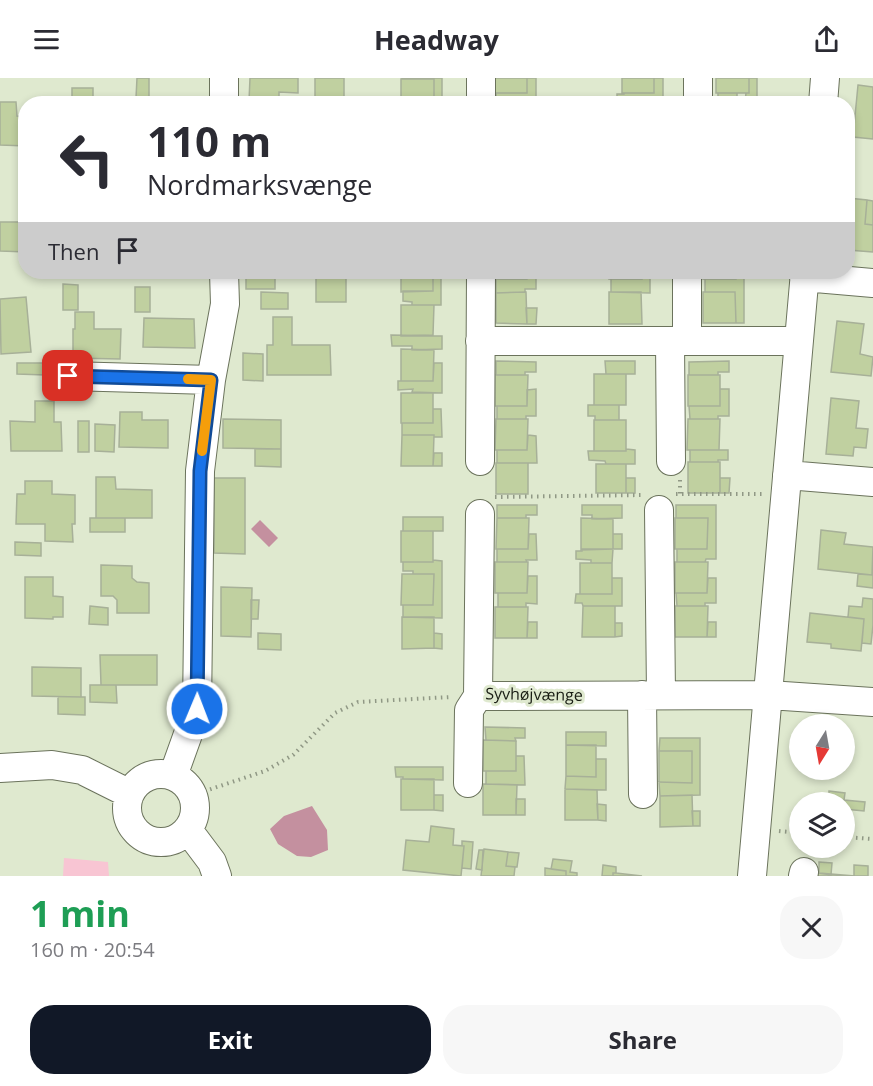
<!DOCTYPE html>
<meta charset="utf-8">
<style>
body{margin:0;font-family:"Open Sans",sans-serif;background:#f7f7f7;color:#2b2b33;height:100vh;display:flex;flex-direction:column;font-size:22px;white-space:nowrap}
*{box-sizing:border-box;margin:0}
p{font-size:20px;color:#7c7c81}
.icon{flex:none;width:33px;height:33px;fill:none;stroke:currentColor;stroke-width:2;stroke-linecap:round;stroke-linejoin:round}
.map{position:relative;height:798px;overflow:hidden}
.side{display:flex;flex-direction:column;background:#fff;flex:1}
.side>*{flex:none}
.top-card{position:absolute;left:18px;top:18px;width:837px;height:183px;border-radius:24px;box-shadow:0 3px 9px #0003;background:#fff;color:#2b2b33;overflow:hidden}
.needle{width:39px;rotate:191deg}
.tools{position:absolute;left:789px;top:636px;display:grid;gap:12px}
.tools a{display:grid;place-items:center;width:66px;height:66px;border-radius:50%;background:#fff;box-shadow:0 3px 9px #0003;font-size:30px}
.pin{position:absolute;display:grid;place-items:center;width:51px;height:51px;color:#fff;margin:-26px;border-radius:12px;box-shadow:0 3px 9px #0006}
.me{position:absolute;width:66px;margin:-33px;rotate:1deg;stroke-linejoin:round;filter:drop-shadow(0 0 4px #0008)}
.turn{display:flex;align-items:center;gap:21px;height:126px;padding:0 30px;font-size:27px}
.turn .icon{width:78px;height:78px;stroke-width:2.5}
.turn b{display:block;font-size:42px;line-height:51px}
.then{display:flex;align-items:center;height:57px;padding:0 30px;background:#0003;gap:12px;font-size:22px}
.round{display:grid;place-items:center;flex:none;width:63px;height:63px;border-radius:24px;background:#f7f7f7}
.headline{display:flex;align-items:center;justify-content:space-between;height:102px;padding:0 30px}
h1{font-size:36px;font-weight:700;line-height:45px;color:#1e9e55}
.primary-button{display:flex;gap:12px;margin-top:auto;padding:12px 30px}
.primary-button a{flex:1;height:69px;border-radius:24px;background:#111827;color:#fff;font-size:24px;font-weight:700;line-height:69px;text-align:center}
.primary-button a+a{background:#f7f7f7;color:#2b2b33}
header{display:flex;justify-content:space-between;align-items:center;height:78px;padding:0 30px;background:#fff;font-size:27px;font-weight:700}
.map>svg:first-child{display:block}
.green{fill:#f8c5d3}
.water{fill:#c4909f}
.building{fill:#c0d0a0;stroke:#a7b098;stroke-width:1.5}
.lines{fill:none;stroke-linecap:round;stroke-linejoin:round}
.minor-casing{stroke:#6b735c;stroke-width:30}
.path{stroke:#909885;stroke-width:4;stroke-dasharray:1.5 4.5;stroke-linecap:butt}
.minor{stroke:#fff;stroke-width:28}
.route-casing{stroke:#114b97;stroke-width:15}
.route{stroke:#1a73e8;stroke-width:10}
.slow{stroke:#f59e0b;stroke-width:10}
.labels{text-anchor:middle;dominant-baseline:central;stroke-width:6;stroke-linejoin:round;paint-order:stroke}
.street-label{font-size:16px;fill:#181c13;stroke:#dfe9cf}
</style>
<header><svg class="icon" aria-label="menu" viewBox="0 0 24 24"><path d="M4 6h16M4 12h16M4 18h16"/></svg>Headway<svg class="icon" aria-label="share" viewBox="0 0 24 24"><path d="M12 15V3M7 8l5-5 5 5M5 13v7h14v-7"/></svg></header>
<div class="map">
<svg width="873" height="798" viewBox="0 0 873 798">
<rect width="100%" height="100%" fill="#dfe9cf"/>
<path class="green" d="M 64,780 L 108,784 L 109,798 L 63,798 Z"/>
<path class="water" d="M 260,442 L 278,460 L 269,469 L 251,451 Z
M 312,728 L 327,752 L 328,772 L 311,779 L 297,778 L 278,766 L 270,751 L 284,738 Z"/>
<path class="building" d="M 137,0 L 149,0 L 149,21 L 136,20 Z
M 250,0 L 298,0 L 298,15 L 279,14 L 279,24 L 249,23 Z
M 315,0 L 344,0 L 344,22 L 315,21 Z
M 402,0 L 442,0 L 442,26 L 434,26 L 434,1 L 402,1 Z
M 495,0 L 527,0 L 527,15 L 495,15 Z
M 527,0 L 536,0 L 536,26 L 497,26 L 496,15 L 527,15 Z
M 622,0 L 654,0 L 654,15 L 622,15 Z
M 654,0 L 663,0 L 663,26 L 624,26 L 624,24 L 617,24 L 617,16 L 624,16 L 624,15 L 654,15 Z
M 716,0 L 749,0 L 749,15 L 716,15 Z
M 749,0 L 757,0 L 757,24 L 745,24 L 746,15 L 749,15 Z
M 401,1 L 434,1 L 434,26 L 401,26 Z
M 858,7 L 873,9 L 873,61 L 853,59 Z
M 72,10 L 93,10 L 93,26 L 72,26 Z
M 718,15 L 737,15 L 737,26 L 718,26 Z
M 145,21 L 174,22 L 174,26 L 145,26 Z
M 0,24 L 16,24 L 17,38 L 26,39 L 26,68 L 0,67 Z
M 848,120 L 867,122 L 865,146 L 873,147 L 873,174 L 848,172 Z
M 867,122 L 873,123 L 873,147 L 865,146 Z
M 0,144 L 26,144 L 26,174 L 0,173 Z
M 246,194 L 275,194 L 275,211 L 246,211 Z
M 316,194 L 346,194 L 346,224 L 316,224 Z
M 401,194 L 433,194 L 433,213 L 401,214 Z
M 495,194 L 528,194 L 527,201 L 495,201 Z
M 528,194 L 536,194 L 536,211 L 525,211 L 525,214 L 496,215 L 496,201 L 527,201 Z
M 609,194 L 642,194 L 642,201 L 609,201 Z
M 642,194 L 650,194 L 650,215 L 611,214 L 611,201 L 642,201 Z
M 703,194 L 736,194 L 736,201 L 703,201 Z
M 736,194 L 744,194 L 744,245 L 736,245 L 735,214 L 705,214 L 705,201 L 736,201 Z
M 433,198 L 441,198 L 441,227 L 412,227 L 412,224 L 403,223 L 403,213 L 433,213 Z
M 63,206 L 78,207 L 78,232 L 63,232 Z
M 135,209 L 150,209 L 150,234 L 135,234 Z
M 261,214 L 288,215 L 288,231 L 261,231 Z
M 526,214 L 527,246 L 496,245 L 496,215 Z
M 609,214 L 641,214 L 642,246 L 609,246 Z
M 703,214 L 735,214 L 736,245 L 703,245 Z
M 26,219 L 31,274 L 1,276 L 0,221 Z
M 401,227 L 434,227 L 433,257 L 401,258 Z
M 526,230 L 537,230 L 536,246 L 527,246 Z
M 75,234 L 94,234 L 94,251 L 121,251 L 120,281 L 73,280 L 73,251 L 75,251 Z
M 273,239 L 292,239 L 292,267 L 330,267 L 331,297 L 267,297 L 267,267 L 273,267 Z
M 144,240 L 194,241 L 195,270 L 143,269 Z
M 837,243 L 864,246 L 860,276 L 873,279 L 871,298 L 831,294 Z
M 391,257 L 442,258 L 442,271 L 412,272 L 412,268 L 392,268 Z
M 401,271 L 434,272 L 433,303 L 401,303 Z
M 243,275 L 263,276 L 263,303 L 243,302 Z
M 496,283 L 536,284 L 536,294 L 525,294 L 525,297 L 496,297 Z
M 605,283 L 635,283 L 635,296 L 606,296 Z
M 729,283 L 729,294 L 718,294 L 718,297 L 689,297 L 689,284 Z
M 17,285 L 45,285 L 45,297 L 17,296 Z
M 434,285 L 442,285 L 442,315 L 412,314 L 413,311 L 398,312 L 398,303 L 433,303 Z
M 594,296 L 626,296 L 626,327 L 594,327 Z
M 495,297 L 528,297 L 527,328 L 495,328 Z
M 688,297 L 720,297 L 720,328 L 688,328 Z
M 536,311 L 536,338 L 526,338 L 526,341 L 497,341 L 497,328 L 527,328 L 527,312 Z
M 720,311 L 729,311 L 729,338 L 718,338 L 718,341 L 690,341 L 689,328 L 720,328 Z
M 401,315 L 433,315 L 433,345 L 401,345 Z
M 831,320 L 859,323 L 856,350 L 868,351 L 866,370 L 854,369 L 853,378 L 826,376 Z
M 35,323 L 54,323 L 54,344 L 61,344 L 62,373 L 11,373 L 10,343 L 35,344 Z
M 588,327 L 619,327 L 619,342 L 595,342 L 595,338 L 588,338 Z
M 433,331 L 441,331 L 442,359 L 434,359 L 434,357 L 402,357 L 402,345 L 433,345 Z
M 120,334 L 142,334 L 142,342 L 168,342 L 168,370 L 119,369 Z
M 223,341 L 281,342 L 281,371 L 223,370 Z
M 496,341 L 528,341 L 527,372 L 495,372 Z
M 688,341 L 720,341 L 719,372 L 687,372 Z
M 594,342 L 626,342 L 626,373 L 594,373 Z
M 78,343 L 89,343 L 89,374 L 78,374 Z
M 95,346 L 115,347 L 114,374 L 95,373 Z
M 402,357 L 434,357 L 433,388 L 401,388 Z
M 528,357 L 536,358 L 537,385 L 497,385 L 497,372 L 527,372 Z
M 255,371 L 281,371 L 281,389 L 255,388 Z
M 626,371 L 635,372 L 635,386 L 606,386 L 605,383 L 589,382 L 588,373 L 626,373 Z
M 690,372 L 728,372 L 728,382 L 718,382 L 718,384 L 690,384 Z
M 434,375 L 442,375 L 442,388 L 433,388 Z
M 688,384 L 720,384 L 720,415 L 688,415 Z
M 496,385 L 528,385 L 528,416 L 496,416 Z
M 596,386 L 626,386 L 626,415 L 596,415 Z
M 96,399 L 115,399 L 116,411 L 152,412 L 152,440 L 96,440 Z
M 214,400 L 245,400 L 245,476 L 214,475 Z
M 626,400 L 635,400 L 635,415 L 626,415 Z
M 720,400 L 730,400 L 729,415 L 720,415 Z
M 25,403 L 52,403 L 52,416 L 75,417 L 75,446 L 72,446 L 73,464 L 45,463 L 45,446 L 16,446 L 17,416 L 25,416 Z
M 497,427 L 537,427 L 537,437 L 526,437 L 526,440 L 497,440 Z
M 582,427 L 622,427 L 622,440 L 592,441 L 592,437 L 582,437 Z
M 676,427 L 716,427 L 716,481 L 706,481 L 705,484 L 677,484 L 677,471 L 707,471 L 708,440 L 676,440 Z
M 403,439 L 443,439 L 443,453 L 403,453 Z
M 90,440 L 125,440 L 125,454 L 90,454 Z
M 497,440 L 529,440 L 528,471 L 496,471 Z
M 581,440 L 613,441 L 613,471 L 581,472 Z
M 675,440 L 708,440 L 707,471 L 675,471 Z
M 821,452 L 846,455 L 844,466 L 873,469 L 872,497 L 818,491 Z
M 401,453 L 433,453 L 433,484 L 401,484 Z
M 529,456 L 536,456 L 537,482 L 526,482 L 527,484 L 497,484 L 497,471 L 528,471 Z
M 613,456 L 622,456 L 622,471 L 613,471 Z
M 15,464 L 41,465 L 41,478 L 15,477 Z
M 582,471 L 613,471 L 612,485 L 591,485 L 591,482 L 576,481 L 576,473 L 582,473 Z
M 433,482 L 442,483 L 442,540 L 403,539 L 403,527 L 433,527 L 434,496 L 413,496 L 413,493 L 403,493 L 403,484 L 433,484 Z
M 495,484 L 528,484 L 527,515 L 495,515 Z
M 675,484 L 708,484 L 707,515 L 675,515 Z
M 580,485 L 612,485 L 612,516 L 580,516 Z
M 873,486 L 873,510 L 857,508 L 858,496 L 872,497 Z
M 101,487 L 132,488 L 132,500 L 137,504 L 149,505 L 149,535 L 117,535 L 117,522 L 113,518 L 101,518 Z
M 402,496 L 434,496 L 433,527 L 401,527 Z
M 528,498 L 537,498 L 537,526 L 526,525 L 526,529 L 498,529 L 498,515 L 527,515 Z
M 25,499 L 53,499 L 53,518 L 63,519 L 63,539 L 53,539 L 53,541 L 25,540 Z
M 612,500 L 622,500 L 622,528 L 583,528 L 582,525 L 575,525 L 576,516 L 612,516 Z
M 708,500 L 716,500 L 716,525 L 705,525 L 705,528 L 677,528 L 676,515 L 707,515 Z
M 221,509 L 252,510 L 251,559 L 221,558 Z
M 863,520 L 873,521 L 873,547 L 871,566 L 862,565 L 864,541 L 848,539 L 849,528 L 862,529 Z
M 251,522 L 259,522 L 258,541 L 251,541 Z
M 90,528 L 108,530 L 108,547 L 89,546 Z
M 583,528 L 615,528 L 615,559 L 582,559 Z
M 675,528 L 708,528 L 707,559 L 675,559 Z
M 495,529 L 528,529 L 527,560 L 495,560 Z
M 810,535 L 864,541 L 861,573 L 831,570 L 831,566 L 807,564 Z
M 402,539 L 434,539 L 434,570 L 402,571 Z
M 528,544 L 537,544 L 537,560 L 527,560 Z
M 708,544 L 716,544 L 716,559 L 707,559 Z
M 615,545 L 622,545 L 622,558 L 615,559 Z
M 258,555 L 281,556 L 281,572 L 258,571 Z
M 434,555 L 442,556 L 442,571 L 434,570 Z
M 100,577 L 157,577 L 157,607 L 101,607 Z
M 32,589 L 81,590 L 81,619 L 32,618 Z
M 90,607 L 116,607 L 117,625 L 90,624 Z
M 58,619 L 85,619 L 85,637 L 58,636 Z
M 485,649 L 525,650 L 525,660 L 515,660 L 516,663 L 486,662 Z
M 566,654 L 606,654 L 606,668 L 566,667 Z
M 660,660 L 700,660 L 700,717 L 660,718 L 659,704 L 692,705 L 692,673 L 659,673 Z
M 483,662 L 516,663 L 516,693 L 483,693 Z
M 566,667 L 596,667 L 596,699 L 566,698 Z
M 659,673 L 692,673 L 692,705 L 659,704 Z
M 516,678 L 524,678 L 525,707 L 486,706 L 486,693 L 516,693 Z
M 596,681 L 606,681 L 606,712 L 565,711 L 566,698 L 596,699 Z
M 395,689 L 443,689 L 443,702 L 403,701 L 403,699 L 396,699 Z
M 401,701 L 434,701 L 434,732 L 401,732 Z
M 483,706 L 517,707 L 516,737 L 483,737 Z
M 565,711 L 597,712 L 598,742 L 565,742 Z
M 829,713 L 845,715 L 844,722 L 865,724 L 864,733 L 844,731 L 844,724 L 828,724 Z
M 434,717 L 443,717 L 443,733 L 434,732 Z
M 692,717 L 693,748 L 660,749 L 660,718 Z
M 516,721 L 525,721 L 525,737 L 516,737 Z
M 597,726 L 606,727 L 606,743 L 598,742 Z
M 692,733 L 700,733 L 700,748 L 693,748 Z
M 431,748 L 454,751 L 453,767 L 464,768 L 461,798 L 403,792 L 406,762 L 429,764 Z
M 462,763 L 473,764 L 471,791 L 462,790 L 464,768 L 462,768 Z
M 484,771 L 508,774 L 506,788 L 515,789 L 514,798 L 481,798 Z
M 479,772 L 483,772 L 482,792 L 476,791 Z
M 508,774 L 519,775 L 517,789 L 506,788 Z
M 553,781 L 572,783 L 570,794 L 577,795 L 577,798 L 566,798 L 566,793 L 551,791 Z
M 819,784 L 832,785 L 831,797 L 819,795 Z
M 603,787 L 616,789 L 616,795 L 613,795 L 613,798 L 602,798 Z
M 854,787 L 868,788 L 868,798 L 854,798 Z
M 545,790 L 566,793 L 566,798 L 545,798 Z
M 613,795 L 616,795 L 642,798 L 613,798 Z
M 819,795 L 855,798 L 817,798 L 817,796 Z"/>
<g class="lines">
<g class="minor-casing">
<path id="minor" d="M 481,0 L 481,26
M 224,26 L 224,0
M 698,26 L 698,0
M 823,26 L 825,0
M 687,194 L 687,263
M 804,199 L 873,205
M 480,263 L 798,263
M 670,263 L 671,383
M 68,298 L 211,302
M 480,383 L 481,194
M 787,397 L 873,404
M 659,432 L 661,617
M 642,617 L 643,716
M 478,618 L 769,617 L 873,624
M 478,618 L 480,436
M 0,690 L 52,687 L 82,692 L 130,716
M127 730a34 34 0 1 1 68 0a34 34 0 1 1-68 0Z
M 173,698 L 197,631 L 200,393 L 211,302 L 225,226 L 224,194
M 468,705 L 469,632 L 478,618
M 188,752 L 212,784 L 217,798
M 752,798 L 805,194
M 803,798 L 804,794"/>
</g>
<path class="path" d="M 680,402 L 680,416
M 676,416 L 764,416
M 495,419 L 643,417
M 193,717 L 265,693 L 293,677 L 335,635 L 358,624 L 451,619
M 779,753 L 800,755
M 844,759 L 873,761"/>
<use href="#minor" class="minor"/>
</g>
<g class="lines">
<g class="route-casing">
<path id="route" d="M 68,298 L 211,302 L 200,393 L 197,631"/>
</g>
<use href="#route" class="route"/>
<path class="slow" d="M 188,301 L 211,302 L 202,373"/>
</g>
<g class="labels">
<g class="street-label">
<text transform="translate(534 616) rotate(1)">Syvhøjvænge</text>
</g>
</g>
</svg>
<div class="tools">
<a><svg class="needle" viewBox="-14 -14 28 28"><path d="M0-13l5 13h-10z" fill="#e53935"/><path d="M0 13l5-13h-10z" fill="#7c7c81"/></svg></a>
<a><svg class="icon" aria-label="layers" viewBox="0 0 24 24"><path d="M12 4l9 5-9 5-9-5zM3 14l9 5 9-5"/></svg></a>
</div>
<div class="pin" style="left:68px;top:298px;background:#d93025"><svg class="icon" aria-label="arrive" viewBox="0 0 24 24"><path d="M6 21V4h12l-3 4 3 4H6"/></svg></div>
<svg class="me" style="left:197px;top:631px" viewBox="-20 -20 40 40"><circle r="17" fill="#1a73e8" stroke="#fff" stroke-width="3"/><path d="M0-11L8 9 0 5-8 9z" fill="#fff"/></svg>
<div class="top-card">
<div class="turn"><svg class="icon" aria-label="left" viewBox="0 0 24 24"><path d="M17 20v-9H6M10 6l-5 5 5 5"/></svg><div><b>110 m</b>Nordmarksvænge</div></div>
<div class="then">Then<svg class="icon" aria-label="arrive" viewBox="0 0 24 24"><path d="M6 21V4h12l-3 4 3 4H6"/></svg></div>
</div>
</div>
<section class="side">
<div class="headline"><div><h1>1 min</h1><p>160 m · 20:54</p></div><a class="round"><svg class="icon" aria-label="close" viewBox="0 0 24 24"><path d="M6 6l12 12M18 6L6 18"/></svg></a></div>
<div class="primary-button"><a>Exit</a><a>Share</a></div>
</section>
